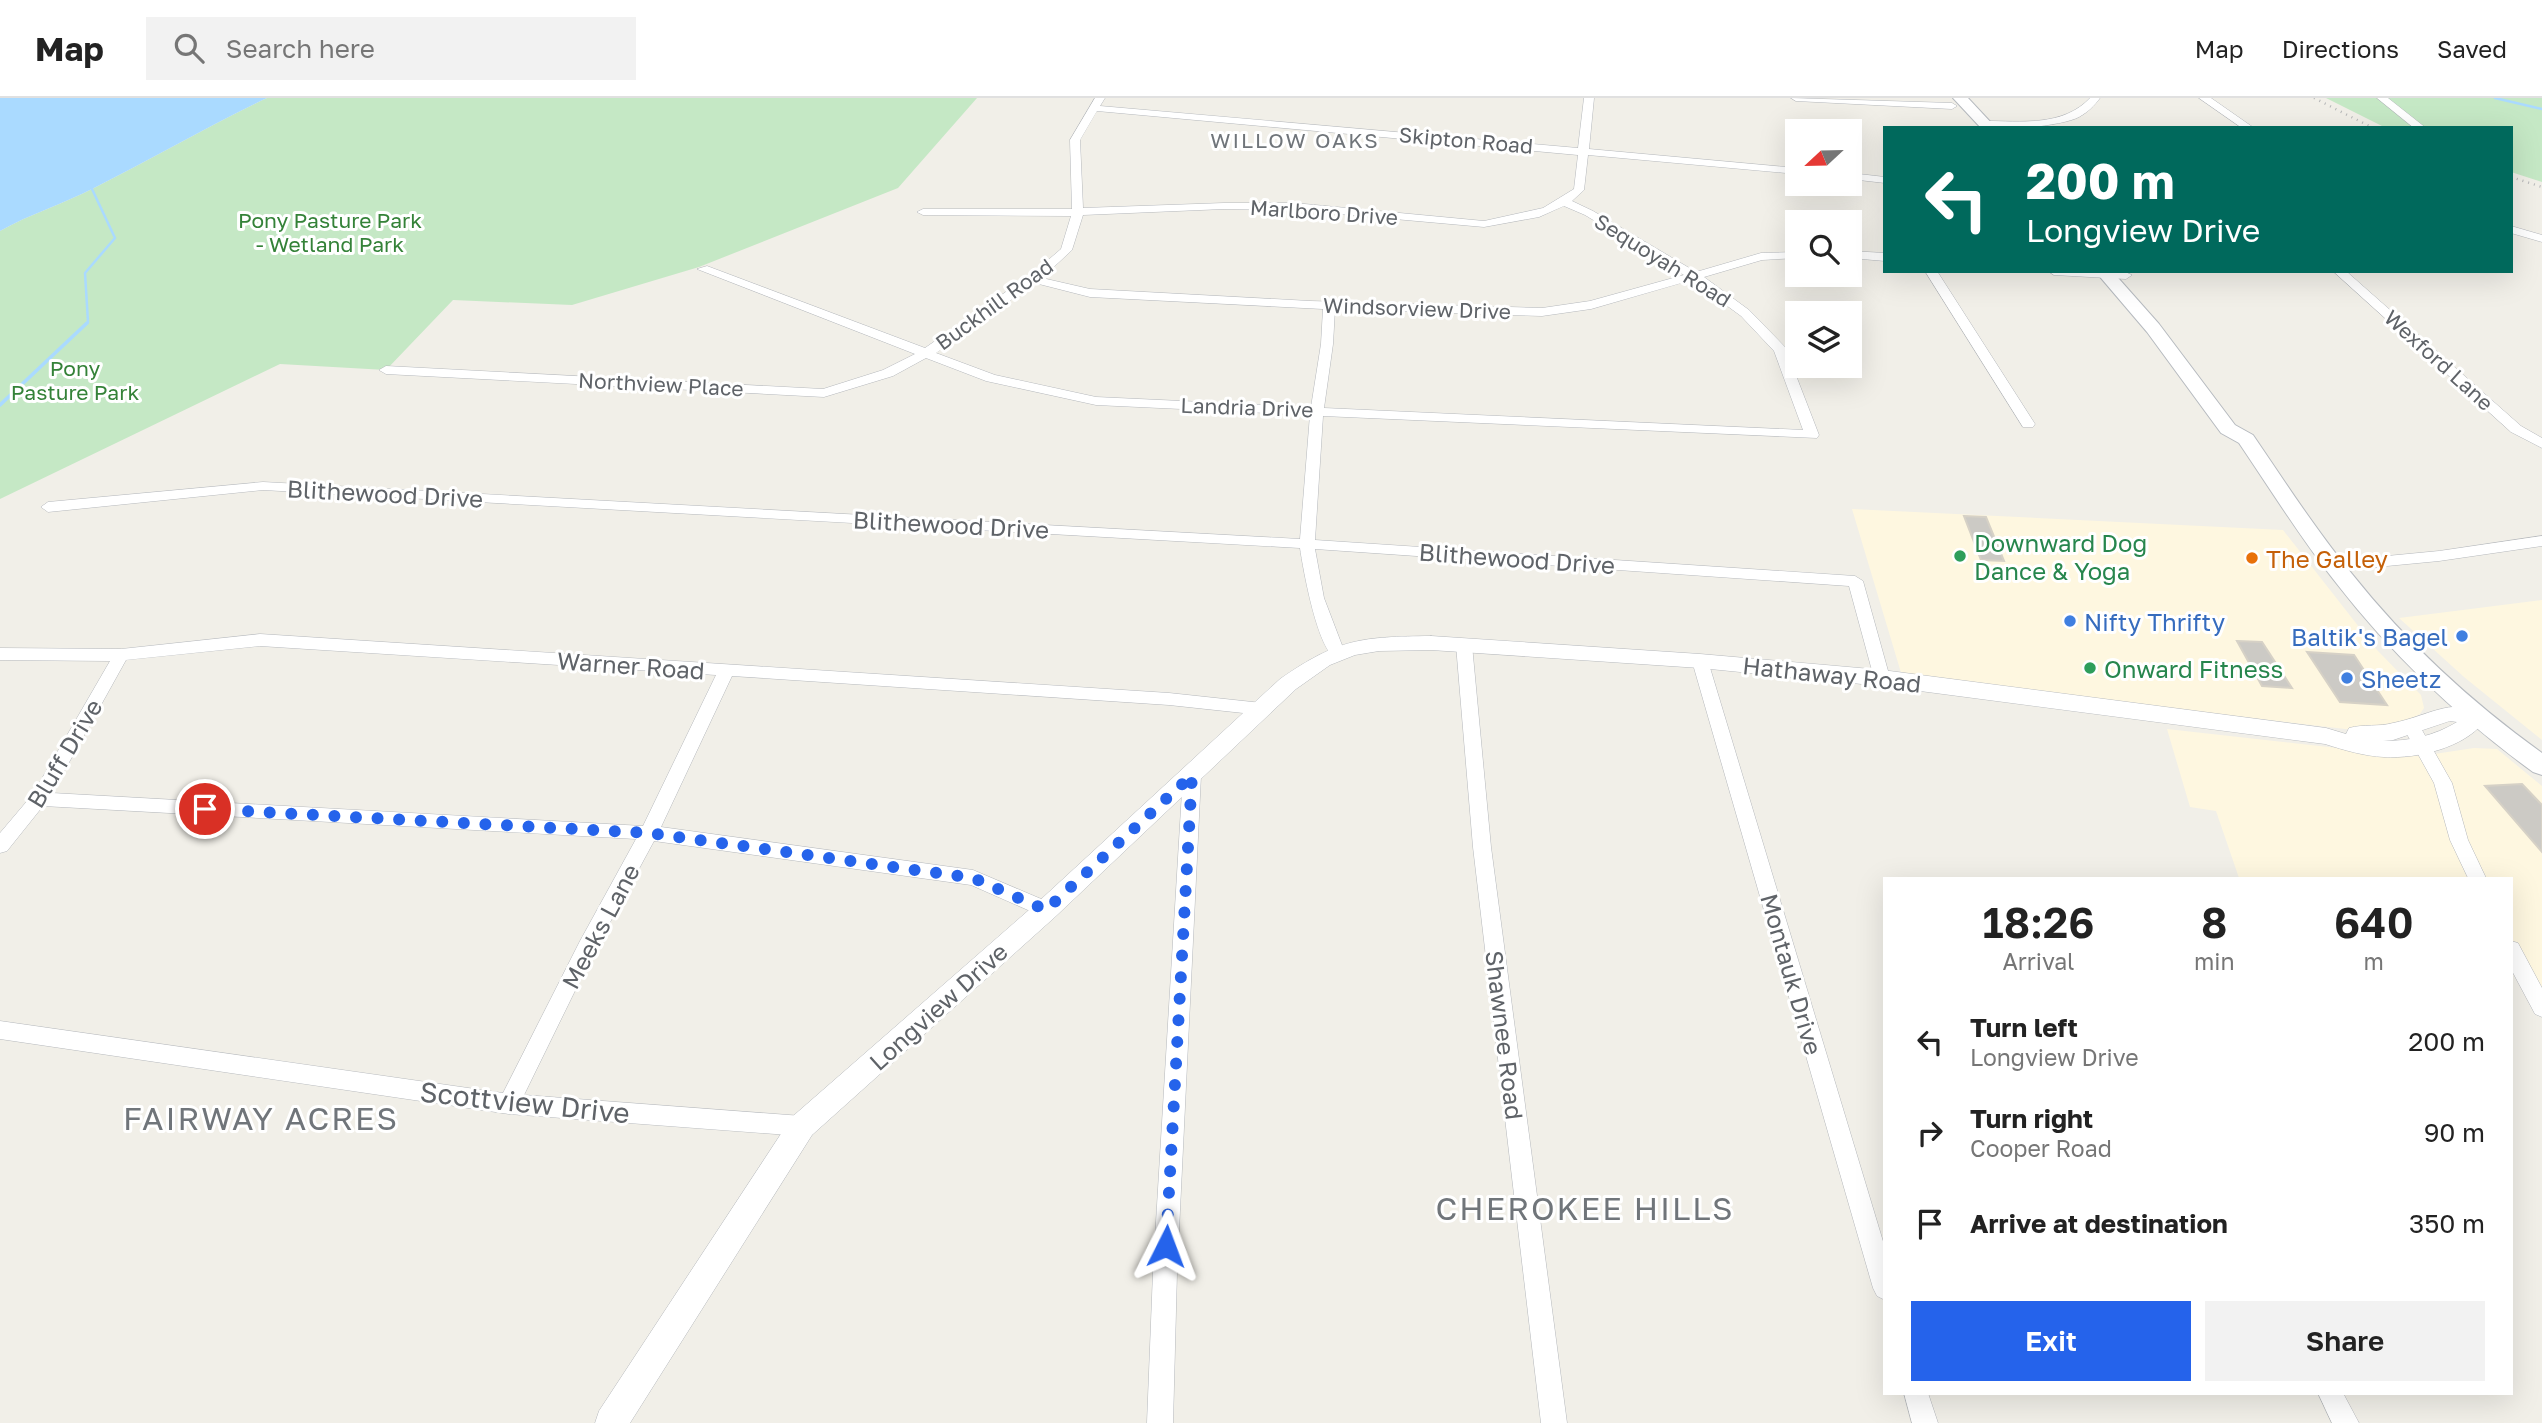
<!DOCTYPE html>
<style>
body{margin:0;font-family:"Golos Text",sans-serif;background:#f2f2f2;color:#222;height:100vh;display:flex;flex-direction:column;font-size:26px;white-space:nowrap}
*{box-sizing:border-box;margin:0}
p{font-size:23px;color:#767676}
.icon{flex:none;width:38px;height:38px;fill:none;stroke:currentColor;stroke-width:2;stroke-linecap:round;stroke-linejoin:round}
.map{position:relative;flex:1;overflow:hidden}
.sheet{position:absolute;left:1883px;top:779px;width:630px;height:518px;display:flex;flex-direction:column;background:#fff;border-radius:0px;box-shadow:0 7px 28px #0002}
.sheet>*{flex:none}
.guide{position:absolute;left:1883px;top:28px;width:630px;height:147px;border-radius:0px;box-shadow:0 7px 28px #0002;background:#00695c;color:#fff;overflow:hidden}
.needle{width:46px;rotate:248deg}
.tools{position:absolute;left:1785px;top:21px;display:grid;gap:14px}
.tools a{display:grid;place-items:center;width:77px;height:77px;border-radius:0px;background:#fff;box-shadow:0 7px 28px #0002;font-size:35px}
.pin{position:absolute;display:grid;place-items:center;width:60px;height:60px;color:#fff;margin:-30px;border:4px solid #fff;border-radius:50%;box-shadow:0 2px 7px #0007}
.me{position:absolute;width:77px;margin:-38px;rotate:3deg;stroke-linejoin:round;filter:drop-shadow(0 0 5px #0008)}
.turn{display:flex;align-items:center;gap:24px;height:147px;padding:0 28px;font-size:32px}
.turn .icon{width:91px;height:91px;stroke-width:2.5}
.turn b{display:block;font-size:49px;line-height:60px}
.eta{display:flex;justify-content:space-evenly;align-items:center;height:119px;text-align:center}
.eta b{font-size:42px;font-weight:600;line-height:49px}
.cta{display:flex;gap:14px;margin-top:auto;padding:14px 28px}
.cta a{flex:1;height:80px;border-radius:0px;background:#2563eb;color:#fff;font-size:28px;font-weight:600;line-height:80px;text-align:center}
.cta a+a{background:#f2f2f2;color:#222}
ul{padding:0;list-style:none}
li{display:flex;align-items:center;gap:21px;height:91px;padding:0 28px}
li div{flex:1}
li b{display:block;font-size:26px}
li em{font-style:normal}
header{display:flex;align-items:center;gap:42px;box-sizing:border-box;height:98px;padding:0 35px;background:#fff;border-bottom:2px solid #e0e0e0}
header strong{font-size:33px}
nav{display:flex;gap:38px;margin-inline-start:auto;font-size:24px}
.search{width:490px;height:63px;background:#f2f2f2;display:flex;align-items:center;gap:18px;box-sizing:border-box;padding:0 24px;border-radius:0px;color:#767676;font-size:26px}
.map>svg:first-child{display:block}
.commercial{fill:#fef7e0}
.green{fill:#c5e8c5}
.water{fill:#aadaff}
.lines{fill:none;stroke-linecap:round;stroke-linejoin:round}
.stream-far1{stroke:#aadaff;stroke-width:2.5}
.stream{stroke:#aadaff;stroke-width:3.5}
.building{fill:#cccac5;stroke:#d6d1c6;stroke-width:2}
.minor-casing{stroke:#b5b8bc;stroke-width:1}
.tertiary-casing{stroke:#b5b8bc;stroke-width:1}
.secondary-casing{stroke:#b6babf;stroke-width:2}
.minor{fill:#fff;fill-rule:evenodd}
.tertiary{fill:#fff;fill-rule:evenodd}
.secondary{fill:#fff;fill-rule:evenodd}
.rail{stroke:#b6b7b8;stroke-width:2.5;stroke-dasharray:1 5;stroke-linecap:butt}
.route{stroke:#2563eb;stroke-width:12;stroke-dasharray:0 21.6}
.leisure-dot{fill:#2e9e5b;stroke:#fff;stroke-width:2.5}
.food-dot{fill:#e8710a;stroke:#fff;stroke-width:2.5}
.shop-dot{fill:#3f7fe0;stroke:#fff;stroke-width:2.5}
.labels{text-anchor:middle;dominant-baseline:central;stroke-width:6;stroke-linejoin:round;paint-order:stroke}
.far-neighbourhood-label{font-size:21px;letter-spacing:2px;fill:#70757a;stroke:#fff}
.far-street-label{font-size:21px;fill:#5f6368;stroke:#fff}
.far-park-label{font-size:21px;fill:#348238;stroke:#fff}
.street-label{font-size:24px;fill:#5f6368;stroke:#fff}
.leisure-label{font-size:24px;fill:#27864d;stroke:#fff;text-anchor:start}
.food-label{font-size:24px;fill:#c56008;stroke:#fff;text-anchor:start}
.shop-label{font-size:24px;fill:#366cbe;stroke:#fff;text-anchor:start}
.near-street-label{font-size:28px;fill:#5f6368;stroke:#fff}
.near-neighbourhood-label{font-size:32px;letter-spacing:2px;fill:#70757a;stroke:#fff}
</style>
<header>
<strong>Map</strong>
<div class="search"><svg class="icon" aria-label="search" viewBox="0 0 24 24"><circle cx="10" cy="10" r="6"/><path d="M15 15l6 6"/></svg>Search here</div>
<nav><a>Map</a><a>Directions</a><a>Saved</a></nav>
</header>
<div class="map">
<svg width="2542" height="1325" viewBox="0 0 2542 1325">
<rect width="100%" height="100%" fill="#f1efe8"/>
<path class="commercial" d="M 1852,411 L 2283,432 L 2377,552 L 2421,597 L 2424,610 L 2420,616 L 2403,625 L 2362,633 L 1902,578 Z
M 2542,502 L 2542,642 L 2464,579 L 2399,520 Z
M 2167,631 L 2400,657 L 2421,658 L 2474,650 L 2497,651 L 2542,688 L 2542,889 L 2511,852 L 2511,780 L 2239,780 L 2216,713 L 2190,709 Z"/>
<path class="green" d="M 267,0 L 977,0 L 898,90 L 699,169 L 572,207 L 453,202 L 386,272 L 280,266 L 0,401 L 0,133 C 30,116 63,106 94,90 C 152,61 208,28 267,0 Z
M 2326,0 L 2542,0 L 2542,84 L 2511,74 L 2511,30 L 2386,30 Z"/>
<path class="water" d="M 0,0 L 267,0 C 208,28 152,61 94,90 C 63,106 30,116 0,133 Z"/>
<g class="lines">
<path class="stream-far1" d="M 2495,0 L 2542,11
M 85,227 L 88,224 L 85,175 L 115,140 L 92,91"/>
<path class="stream" d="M 0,307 L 87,225"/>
</g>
<path class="building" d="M 1964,418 L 1986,419 L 2004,463 L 1981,462 Z
M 2237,543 L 2262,544 L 2292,590 L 2262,588 Z
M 2307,554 L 2354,557 L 2387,607 L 2340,604 Z
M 2522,686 L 2542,707 L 2542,754 L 2485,688 Z"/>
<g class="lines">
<g class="minor-casing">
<path id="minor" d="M 1095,0 L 1105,0 L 1100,8 L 1578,50 L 1584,0 L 1594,0 L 1589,51 L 1797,70 L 1797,76 L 1588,57 L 1584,92 L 1572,103 L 1593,113 L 1696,174 L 1761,155 L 1797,154 L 1797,160 L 1762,162 L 1704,179 L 1749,212 L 1785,249 L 1819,337 L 1817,340 L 1323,318 L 1315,442 L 1855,478 L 1863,483 L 1890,580 L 1888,584 L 1876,584 L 1874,580 L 1849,488 L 1315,451 L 1324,500 L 1345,555 L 1337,561 C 1318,555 1303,471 1300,450 L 263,392 L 48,414 L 41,409 L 48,404 L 263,384 L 1300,441 L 1310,317 L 1096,307 L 986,283 L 926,260 L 893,278 L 824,299 L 386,276 L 379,272 L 386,268 L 823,291 L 883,272 L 915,256 L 697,171 L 707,168 L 925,250 L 1033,175 L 1061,151 L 1071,118 L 923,117 L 917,114 L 923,111 L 1072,111 L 1070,42 ZM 1097,13 L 1578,57 L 1574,91 L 1543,110 L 1484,123 L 1294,105 L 1224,105 L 1083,110 L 1080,42 ZM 1564,108 L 1585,117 L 1684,177 L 1590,203 L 1542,210 L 1310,203 L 1090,191 L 1042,180 L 1072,152 L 1083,117 L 1224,111 L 1294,112 L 1484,129 L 1539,119 ZM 1692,182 L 1741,218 L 1774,253 L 1803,332 L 1324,310 L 1333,246 L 1335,211 L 1542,218 L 1591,211 ZM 1035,185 L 1090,199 L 1323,211 L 1321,246 L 1311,309 L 1096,299 L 995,277 L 936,255 Z
M 1791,0 L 1952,5 L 1957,8 L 1952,11 L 1796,3 Z
M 2090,0 L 2100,0 C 2094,8 2088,14 2079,19 C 2063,28 1994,35 1980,26 L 1985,23 C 2021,23 2063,29 2090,0 Z
M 2199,0 L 2211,0 L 2254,30 L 2242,30 Z
M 2377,0 L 2388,0 L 2426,30 L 2414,30 Z
M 1850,75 L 1885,79 L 1885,85 L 1850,81 Z
M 2511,128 L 2542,137 L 2542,144 L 2511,135 Z
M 1850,153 L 1885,155 L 1885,163 L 1850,160 Z
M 1925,173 L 1937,173 L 2035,326 L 2033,329 L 2023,329 Z
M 2048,173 L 2123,173 L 2132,177 L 2126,181 L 2054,177 Z
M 2333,173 L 2346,173 L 2521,328 L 2542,340 L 2542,350 L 2511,334 Z
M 2542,438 L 2542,448 L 2439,463 L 2335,473 L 2327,468 L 2335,463 L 2439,453 Z
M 260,536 L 1169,595 L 1262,605 L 1270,611 L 1262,617 L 1169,607 L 732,578 L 661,729 L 973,772 L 1053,806 L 1056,812 L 1053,818 L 1046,820 L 971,787 L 654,743 L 594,854 L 524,997 L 802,1018 L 810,1021 L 813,1028 L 810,1035 L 802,1038 L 509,1016 L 0,941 L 0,923 L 503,995 L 580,843 L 636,741 L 43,708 L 7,753 L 0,755 L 0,735 L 33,696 L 110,563 L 0,562 L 0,550 L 121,551 ZM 260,548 L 716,577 L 643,728 L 52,695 L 126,562 Z
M 1464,541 L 1472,547 L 1491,749 L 1567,1325 L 1541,1325 L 1473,749 L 1456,547 Z
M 1700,557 L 1708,563 L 1885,1150 L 1885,1202 L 1877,1198 L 1873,1190 L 1692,563 Z
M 2412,623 L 2418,625 L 2452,685 L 2468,742 L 2486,780 L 2468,780 L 2450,742 L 2434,685 L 2403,629 Z
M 1192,670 L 1198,672 L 1201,677 L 1177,1174 L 1173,1325 L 1147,1325 L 1153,1174 L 1183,677 L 1186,672 Z
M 2511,843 L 2518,845 L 2542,890 L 2542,919 L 2535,916 L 2511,871 Z
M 1904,1295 L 1928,1295 L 1938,1325 L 1912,1325 Z
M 2318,1295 L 2343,1295 L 2359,1325 L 2332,1325 Z"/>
</g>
<g class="tertiary-casing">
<path id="tertiary" d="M 1431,538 L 1700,556 L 1882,572 L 2326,630 L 2346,636 L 2349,630 C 2364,626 2379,629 2393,625 C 2428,618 2447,601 2485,612 L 2488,618 C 2470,649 2418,661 2384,659 C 2364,658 2344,652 2325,646 L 1882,588 L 1700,570 L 1431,552 L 1379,553 L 1355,557 L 1330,567 L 1296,591 L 1055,819 L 812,1037 L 630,1325 L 595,1325 L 599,1313 L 792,1019 L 1037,805 L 1280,581 C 1339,540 1362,539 1431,538 ZM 2450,623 L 2457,624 C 2434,638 2410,643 2383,643 L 2393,642 Z"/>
</g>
<g class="secondary-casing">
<path id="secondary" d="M 1953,0 L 1968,0 L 1996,30 L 1981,30 Z
M 2095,173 L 2112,173 L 2159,226 L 2235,327 L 2253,337 C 2285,384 2316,432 2352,476 C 2407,545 2471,604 2542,655 L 2542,677 L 2533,674 C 2459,620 2393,558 2337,486 C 2301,441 2271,392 2239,345 L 2221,335 L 2147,234 Z"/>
</g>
<use href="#minor" class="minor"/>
<use href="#tertiary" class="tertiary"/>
<use href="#secondary" class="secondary"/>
<path class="rail" d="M 2314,0 L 2373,30
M 2511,79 L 2542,89"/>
</g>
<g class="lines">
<path class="route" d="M 205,711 L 649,735 L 973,780 L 1046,812 L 1192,677 L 1166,1148"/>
</g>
<g class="leisure-dot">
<circle cx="1960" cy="458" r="7"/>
<circle cx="2090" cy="570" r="7"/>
</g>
<circle class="food-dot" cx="2252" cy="460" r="7"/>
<g class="shop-dot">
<circle cx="2070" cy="523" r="7"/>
<circle cx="2462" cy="538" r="7"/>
<circle cx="2347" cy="580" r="7"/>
</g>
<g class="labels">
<g class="far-neighbourhood-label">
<text x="1295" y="42">WILLOW OAKS</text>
</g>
<g class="far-street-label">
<text transform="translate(1466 42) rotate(5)">Skipton Road</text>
<text transform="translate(1324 114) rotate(4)">Marlboro Drive</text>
<text transform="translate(1663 162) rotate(32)">Sequoyah Road</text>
<text transform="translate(994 206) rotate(-36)">Buckhill Road</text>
<text transform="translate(1417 210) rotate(2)">Windsorview Drive</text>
<text transform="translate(2439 262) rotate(42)">Wexford Lane</text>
<text transform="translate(661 286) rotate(3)">Northview Place</text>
<text transform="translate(1247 309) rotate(2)">Landria Drive</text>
</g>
<g class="far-park-label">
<text x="330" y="122">Pony Pasture Park<tspan x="330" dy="24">- Wetland Park</tspan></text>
<text x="75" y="270">Pony<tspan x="75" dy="24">Pasture Park</tspan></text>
</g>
<g class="street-label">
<text transform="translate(385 395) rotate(3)">Blithewood Drive</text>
<text transform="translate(951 426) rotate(3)">Blithewood Drive</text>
<text transform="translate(1517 460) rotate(4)">Blithewood Drive</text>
<text transform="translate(631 567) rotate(4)">Warner Road</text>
<text transform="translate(1832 576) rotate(6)">Hathaway Road</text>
<text transform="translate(64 655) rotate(-59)">Bluff Drive</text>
<text transform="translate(600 828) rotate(-62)">Meeks Lane</text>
<text transform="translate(1792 876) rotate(74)">Montauk Drive</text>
<text transform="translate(938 908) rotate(-42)">Longview Drive</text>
<text transform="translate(1505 937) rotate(83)">Shawnee Road</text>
</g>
<g class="leisure-label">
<text x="1974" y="444">Downward Dog<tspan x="1974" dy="28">Dance &amp; Yoga</tspan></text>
<text x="2104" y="570">Onward Fitness</text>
</g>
<g class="food-label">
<text x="2266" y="460">The Galley</text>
</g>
<g class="shop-label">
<text x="2084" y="523">Nifty Thrifty</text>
<text x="2448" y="538" text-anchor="end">Baltik's Bagel</text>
<text x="2361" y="580">Sheetz</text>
</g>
<g class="near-street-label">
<text transform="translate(525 1004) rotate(6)">Scottview Drive</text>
</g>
<g class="near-neighbourhood-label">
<text x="261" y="1020">FAIRWAY ACRES</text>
<text x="1585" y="1110">CHEROKEE HILLS</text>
</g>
</g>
</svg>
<div class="tools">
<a><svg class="needle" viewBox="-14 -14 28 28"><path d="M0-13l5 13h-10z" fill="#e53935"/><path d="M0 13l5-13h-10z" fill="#767676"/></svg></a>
<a><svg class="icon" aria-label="search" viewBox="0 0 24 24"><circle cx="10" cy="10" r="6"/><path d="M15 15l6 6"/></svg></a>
<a><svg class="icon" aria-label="layers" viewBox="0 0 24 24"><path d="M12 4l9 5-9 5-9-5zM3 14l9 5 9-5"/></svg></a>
</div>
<div class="pin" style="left:205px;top:711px;background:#d93025"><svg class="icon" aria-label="arrive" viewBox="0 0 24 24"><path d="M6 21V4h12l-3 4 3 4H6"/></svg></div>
<svg class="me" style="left:1166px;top:1148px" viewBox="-20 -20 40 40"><path d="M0-17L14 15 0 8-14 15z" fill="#2563eb" stroke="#fff" stroke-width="4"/></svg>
<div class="guide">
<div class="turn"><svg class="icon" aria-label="left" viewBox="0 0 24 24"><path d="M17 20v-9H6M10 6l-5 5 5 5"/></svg><div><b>200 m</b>Longview Drive</div></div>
</div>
<section class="sheet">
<div class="eta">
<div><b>18:26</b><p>Arrival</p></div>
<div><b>8</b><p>min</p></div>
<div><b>640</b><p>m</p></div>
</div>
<ul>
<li><svg class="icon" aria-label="left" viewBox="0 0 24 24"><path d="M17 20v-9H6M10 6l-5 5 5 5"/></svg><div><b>Turn left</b><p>Longview Drive</p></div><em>200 m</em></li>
<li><svg class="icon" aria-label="right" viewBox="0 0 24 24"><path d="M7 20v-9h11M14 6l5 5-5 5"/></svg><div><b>Turn right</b><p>Cooper Road</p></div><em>90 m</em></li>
<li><svg class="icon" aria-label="arrive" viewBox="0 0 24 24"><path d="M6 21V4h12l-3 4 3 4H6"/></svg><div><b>Arrive at destination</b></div><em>350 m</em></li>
</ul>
<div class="cta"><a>Exit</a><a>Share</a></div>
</section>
</div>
